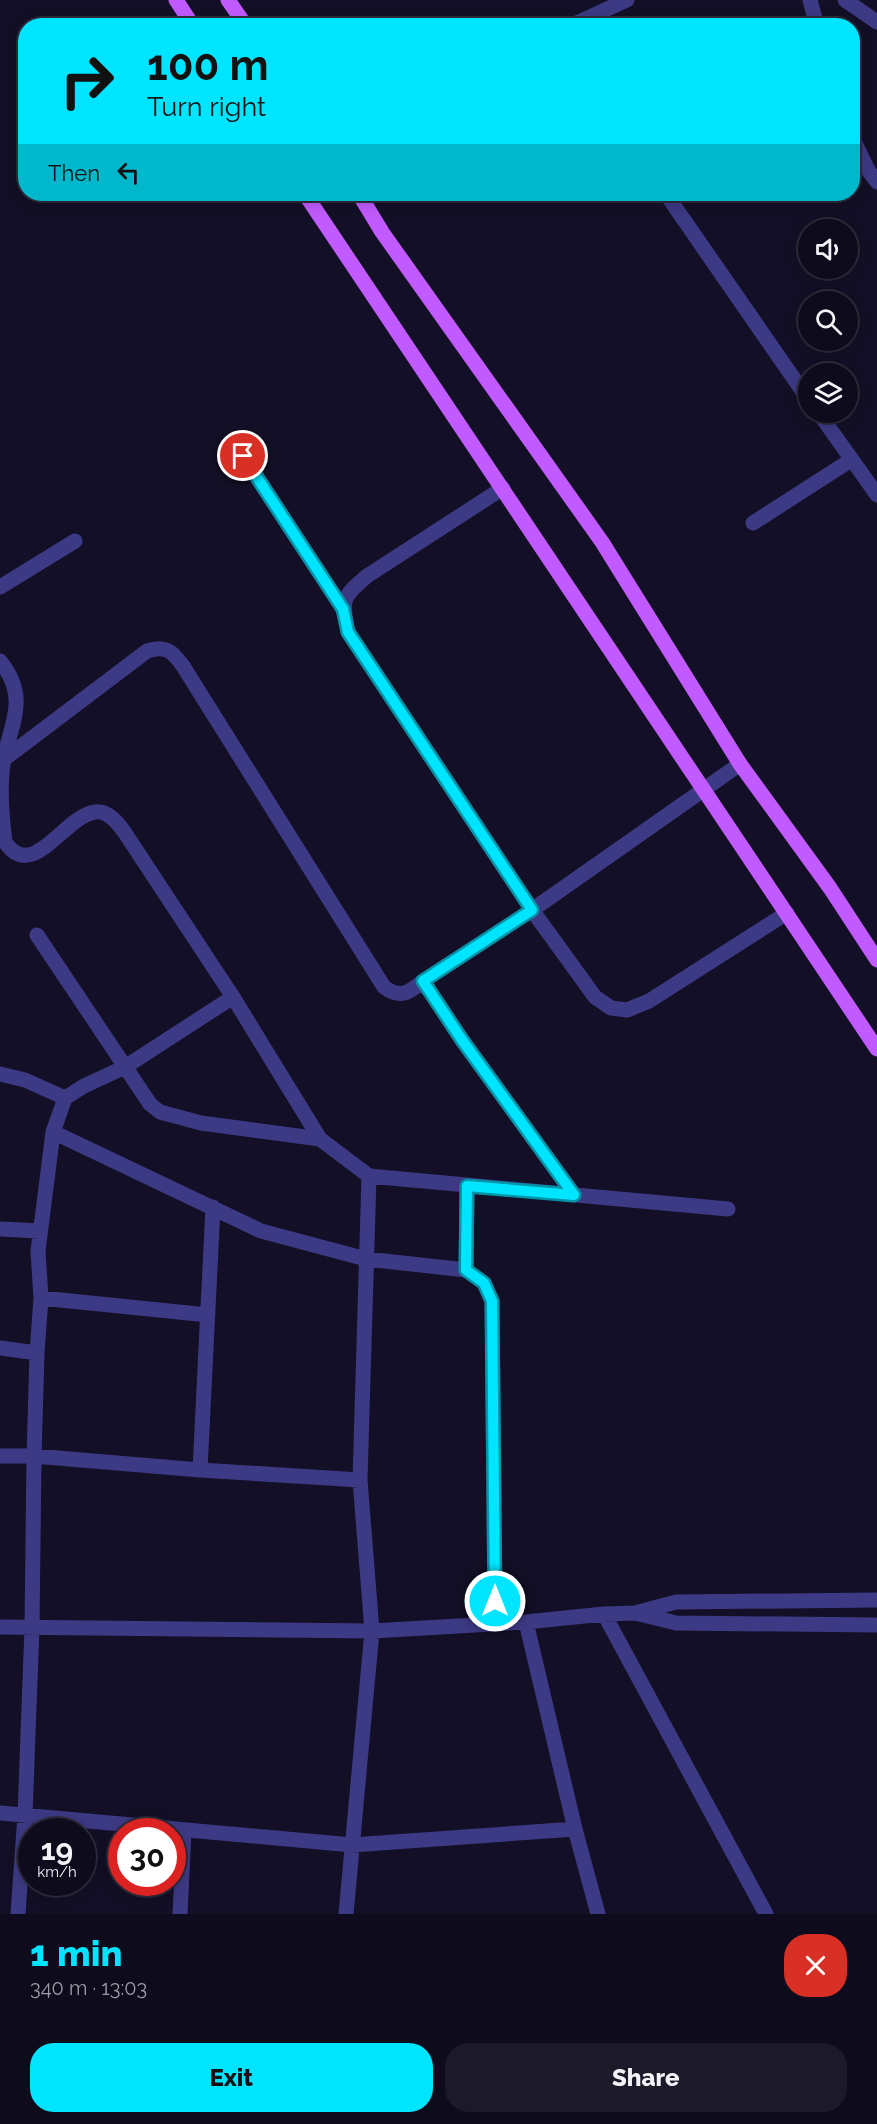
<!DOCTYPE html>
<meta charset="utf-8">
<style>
body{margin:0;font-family:Raleway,sans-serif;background:#1c1929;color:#f1f3f6;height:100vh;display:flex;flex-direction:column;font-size:22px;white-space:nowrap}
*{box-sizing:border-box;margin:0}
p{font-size:20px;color:#9b9ba3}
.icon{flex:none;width:33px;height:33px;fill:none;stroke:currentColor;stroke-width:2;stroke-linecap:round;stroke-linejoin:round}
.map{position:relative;height:1914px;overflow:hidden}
.panel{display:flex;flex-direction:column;background:#0e0b1c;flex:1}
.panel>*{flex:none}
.hud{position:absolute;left:18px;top:18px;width:842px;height:183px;border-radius:24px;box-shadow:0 3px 15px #0003,0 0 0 2px #2e2b3b;background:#00e5ff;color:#111;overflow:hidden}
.buttons{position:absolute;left:798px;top:219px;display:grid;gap:12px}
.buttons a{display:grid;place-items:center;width:60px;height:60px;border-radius:50%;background:#0e0b1c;box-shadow:0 3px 15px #0003,0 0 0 2px #2e2b3b;font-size:30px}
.speed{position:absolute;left:18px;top:1818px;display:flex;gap:12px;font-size:30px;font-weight:700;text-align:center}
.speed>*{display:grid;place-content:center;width:78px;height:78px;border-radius:50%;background:#0e0b1c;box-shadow:0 3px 15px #0003,0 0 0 2px #2e2b3b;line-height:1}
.speed small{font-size:15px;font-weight:400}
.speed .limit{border:9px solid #d22;background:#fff;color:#111}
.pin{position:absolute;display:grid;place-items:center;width:51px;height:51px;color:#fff;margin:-26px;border:3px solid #fff;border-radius:50%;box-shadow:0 2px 6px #0007}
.me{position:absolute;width:66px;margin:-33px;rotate:0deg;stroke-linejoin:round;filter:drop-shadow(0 0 4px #0008)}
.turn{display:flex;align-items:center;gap:21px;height:126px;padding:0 30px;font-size:27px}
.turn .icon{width:78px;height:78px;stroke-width:2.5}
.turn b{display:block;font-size:42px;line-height:51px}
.then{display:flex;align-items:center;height:57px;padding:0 30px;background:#0003;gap:12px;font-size:22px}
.round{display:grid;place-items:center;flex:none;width:63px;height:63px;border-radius:24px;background:#1c1929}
.overview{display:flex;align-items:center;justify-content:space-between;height:102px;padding:0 30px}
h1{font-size:36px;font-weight:800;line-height:45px;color:#00e5ff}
.primary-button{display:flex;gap:12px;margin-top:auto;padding:12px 30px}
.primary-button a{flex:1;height:69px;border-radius:24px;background:#00e5ff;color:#111;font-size:24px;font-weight:800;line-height:69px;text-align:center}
.primary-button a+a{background:#1c1929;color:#f1f3f6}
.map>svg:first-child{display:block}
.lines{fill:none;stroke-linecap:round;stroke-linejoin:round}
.minor{stroke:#3d3a85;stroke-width:15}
.primary{stroke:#c25bff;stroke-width:15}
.route-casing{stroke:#0095a6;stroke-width:15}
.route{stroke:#00e5ff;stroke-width:10}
</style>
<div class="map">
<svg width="877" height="1914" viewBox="0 0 877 1914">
<rect width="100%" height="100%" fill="#130f26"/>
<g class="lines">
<path class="minor" d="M 810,0 L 817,26
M 845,0 L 877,22
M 570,26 L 627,0
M 852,137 L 868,170 L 877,182
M 666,194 L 808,399
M 818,412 L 877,495
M 243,456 L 343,609
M 503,488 L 367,576 C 342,597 341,600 348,632 L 532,910 L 595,997 L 611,1008 L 627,1010 L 649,1001 L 787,913
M 753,523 L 851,460
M 0,587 L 75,541
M 0,661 C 33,702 6,729 2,772 C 0,795 2,819 5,842 C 33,883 64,816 95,812 C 108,810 118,823 125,833 L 233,997 L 125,1067 L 84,1086 L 65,1098 L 53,1132 L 38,1251 L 41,1298 L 37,1353 L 34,1456 L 32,1628 L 25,1815 L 18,1914
M 3,760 L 147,651 C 166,645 172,651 183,666 L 384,987 C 400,999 409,993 423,981 L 532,910 L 740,764
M 37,935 L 150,1104 L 160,1112 L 201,1123 L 320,1139 L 369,1176
M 423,981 L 462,1040 L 574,1195
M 233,997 L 320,1139
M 0,1074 L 25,1080 L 65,1098
M 53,1132 L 261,1231 L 366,1259 L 466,1270 L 484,1283 L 492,1301 L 495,1623
M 0,1229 L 40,1231
M 466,1270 L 467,1186
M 41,1298 L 208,1315
M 0,1348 L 37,1353
M 0,1456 L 34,1456 L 200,1470 L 213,1207
M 200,1470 L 360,1480
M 635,1613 L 676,1602 L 877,1600
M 604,1614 L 766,1914
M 0,1627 L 372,1631 L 526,1622 L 604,1614 L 635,1613 L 676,1623 L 877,1625
M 0,1813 L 352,1845 L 575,1829 L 526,1622
M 575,1829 L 598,1914
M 180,1914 L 184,1831
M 346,1914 L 372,1631 L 360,1480 L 369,1176 L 728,1209"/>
<path class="primary" d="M 176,0 L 193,26
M 228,0 L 246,26
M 305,194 L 877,1049
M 359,194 L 382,232 L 602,542 L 740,764 L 830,888 L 877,960"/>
</g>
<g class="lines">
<g class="route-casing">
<path id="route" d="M 243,456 L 343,609 L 348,632 L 532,910 L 423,981 L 462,1040 L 574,1195 L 467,1186 L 466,1270 L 484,1283 L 492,1301 L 495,1601"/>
</g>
<use href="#route" class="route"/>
</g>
</svg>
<div class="buttons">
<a><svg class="icon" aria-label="sound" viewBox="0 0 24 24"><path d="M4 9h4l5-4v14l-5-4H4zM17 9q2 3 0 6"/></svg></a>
<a><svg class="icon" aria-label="search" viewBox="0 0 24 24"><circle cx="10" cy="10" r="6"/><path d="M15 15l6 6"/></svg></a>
<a><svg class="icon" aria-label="layers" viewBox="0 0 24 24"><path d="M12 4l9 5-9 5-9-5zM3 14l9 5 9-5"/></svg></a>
</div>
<div class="speed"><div>19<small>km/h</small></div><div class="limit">30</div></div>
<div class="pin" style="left:243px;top:456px;background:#d93025"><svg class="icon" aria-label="arrive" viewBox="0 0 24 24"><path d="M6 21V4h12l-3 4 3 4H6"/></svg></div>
<svg class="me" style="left:495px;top:1601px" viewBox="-20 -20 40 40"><circle r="17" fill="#00e5ff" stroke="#fff" stroke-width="3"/><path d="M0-11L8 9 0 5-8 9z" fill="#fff"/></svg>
<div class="hud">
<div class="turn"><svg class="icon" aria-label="right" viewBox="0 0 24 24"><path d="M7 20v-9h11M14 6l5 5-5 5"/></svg><div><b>100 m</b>Turn right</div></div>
<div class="then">Then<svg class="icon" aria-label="left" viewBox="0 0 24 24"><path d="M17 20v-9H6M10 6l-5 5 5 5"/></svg></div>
</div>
</div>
<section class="panel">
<div class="overview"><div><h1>1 min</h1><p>340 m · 13:03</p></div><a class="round" style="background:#d93025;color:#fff"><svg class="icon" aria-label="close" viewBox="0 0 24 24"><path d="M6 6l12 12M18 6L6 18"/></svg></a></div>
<div class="primary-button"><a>Exit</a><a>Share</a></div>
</section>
